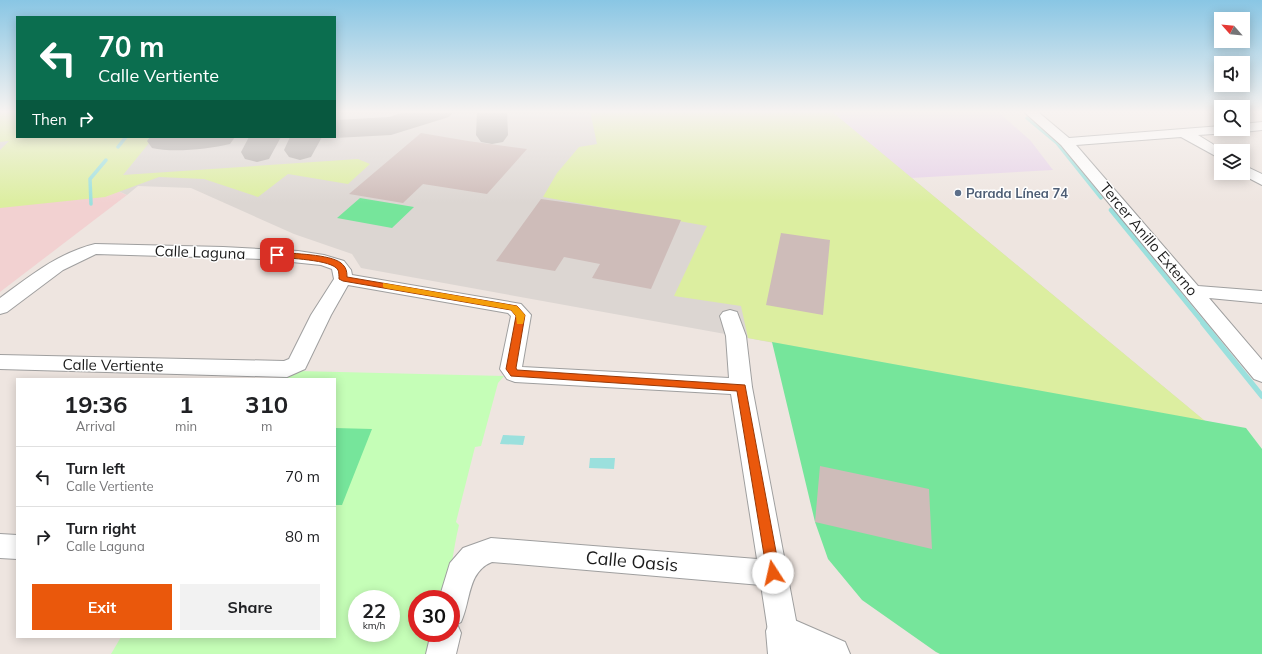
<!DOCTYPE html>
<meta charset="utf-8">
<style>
body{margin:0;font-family:Mulish,sans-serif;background:#f2f2f2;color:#202124;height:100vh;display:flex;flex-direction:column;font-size:15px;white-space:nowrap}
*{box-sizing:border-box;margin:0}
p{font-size:13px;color:#757577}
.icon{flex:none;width:22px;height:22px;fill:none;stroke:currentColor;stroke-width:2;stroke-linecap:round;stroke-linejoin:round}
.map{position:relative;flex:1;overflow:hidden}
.panel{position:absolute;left:16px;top:378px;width:320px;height:260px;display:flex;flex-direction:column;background:#fff;border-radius:0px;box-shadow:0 2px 10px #0003}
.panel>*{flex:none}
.hud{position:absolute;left:16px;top:16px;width:320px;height:122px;border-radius:0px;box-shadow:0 2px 10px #0003;background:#0b6e4f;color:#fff;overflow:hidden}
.needle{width:26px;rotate:297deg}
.buttons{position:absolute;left:1214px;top:12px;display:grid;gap:8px}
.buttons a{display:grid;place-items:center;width:36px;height:36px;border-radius:0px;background:#fff;box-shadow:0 2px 10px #0003;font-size:20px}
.speed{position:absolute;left:348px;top:590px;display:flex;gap:8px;font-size:20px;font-weight:700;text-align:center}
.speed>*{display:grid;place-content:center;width:52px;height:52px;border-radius:50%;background:#fff;box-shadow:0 2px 10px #0003;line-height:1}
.speed small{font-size:10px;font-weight:400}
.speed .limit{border:6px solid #d22;background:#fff;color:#111}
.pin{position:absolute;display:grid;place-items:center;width:34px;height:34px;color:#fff;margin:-17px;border-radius:8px;box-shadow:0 2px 6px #0006}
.me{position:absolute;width:44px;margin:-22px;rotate:350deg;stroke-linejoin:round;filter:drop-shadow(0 0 3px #0008)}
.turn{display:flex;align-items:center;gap:14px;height:84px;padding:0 16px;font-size:18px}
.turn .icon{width:52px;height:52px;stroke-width:2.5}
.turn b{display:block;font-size:28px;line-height:34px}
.then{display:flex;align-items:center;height:38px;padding:0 16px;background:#0003;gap:8px;font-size:15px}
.eta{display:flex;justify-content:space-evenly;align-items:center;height:68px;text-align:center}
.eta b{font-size:24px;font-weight:700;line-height:28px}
.button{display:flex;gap:8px;margin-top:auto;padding:8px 16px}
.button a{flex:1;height:46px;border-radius:0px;background:#ea580c;color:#fff;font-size:16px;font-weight:700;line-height:46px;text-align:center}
.button a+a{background:#f2f2f2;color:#202124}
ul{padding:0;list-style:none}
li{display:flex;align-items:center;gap:12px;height:60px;padding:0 16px;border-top:1px solid #e0e0e0}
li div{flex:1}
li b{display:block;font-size:15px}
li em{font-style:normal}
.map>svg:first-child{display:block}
.industrial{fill:#e6d1e8}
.military{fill:#f2d1d1}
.airport{fill:#dcd6d2}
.grass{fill:#dceea0}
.park{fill:#c5feb7;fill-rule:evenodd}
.pitch{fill:#76e59b}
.water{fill:#9be0dd}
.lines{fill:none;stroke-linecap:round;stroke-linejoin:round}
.stream-far2{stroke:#9be0dd;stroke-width:3.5}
.stream-far1{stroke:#9be0dd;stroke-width:4.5}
.stream{stroke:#9be0dd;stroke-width:5.5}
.taxiway{fill:#aca7a4;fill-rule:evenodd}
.building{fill:#cebcb9}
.minor-casing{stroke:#9f9f9f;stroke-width:2}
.tertiary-casing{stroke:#9f9f9f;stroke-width:2}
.minor{fill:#fff;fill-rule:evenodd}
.tertiary{fill:#fff;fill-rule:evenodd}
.route{fill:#ea580c;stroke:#983908}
.slow{fill:#f59e0b}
.service-dot{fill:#5c6f8a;stroke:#fff;stroke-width:1.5}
.labels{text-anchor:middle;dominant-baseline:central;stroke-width:3;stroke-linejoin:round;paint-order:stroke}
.far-service-label{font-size:13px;font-weight:bold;fill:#4e5e75;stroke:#fff;text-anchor:start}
.street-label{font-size:15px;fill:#1b1b1b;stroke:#fff}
.near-street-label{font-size:18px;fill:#1b1b1b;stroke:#fff}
</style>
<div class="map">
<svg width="1262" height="654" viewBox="0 0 1262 654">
<rect width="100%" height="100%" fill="#eee5e0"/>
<path class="industrial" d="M 831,111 L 997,111 L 1030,140 L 1053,170 L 911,178 Z"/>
<path class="military" d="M 0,141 L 127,195 L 0,292 Z"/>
<path class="airport" d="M 0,111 L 17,111 L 17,137 L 335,137 L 335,111 L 831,111 L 1205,421 L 361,268 L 352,254 L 294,234 L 191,188 L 138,186 L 127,195 L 10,141 L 0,150 Z"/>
<path class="grass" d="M 0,111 L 17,111 L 17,137 L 154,137 L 123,175 L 358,159 L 370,164 L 348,184 L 288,174 L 258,197 L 204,179 L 159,177 L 105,197 L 0,208 L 0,150 L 9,141 L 0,142 Z
M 590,111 L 831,111 L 1205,421 L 748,338 L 741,306 L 674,296 L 707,226 L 543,197 L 557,173 L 579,147 L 597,144 Z"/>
<path class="park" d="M 298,371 L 504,376 L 498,383 L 481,446 L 475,447 L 456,522 L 459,525 C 453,550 451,574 445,599 L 417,599 L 417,633 L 438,633 L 433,654 L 111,654 L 121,637 L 335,637 L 335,379 L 281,379 L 283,376 ZM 357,599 L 391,599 L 391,633 L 357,633 Z"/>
<path class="pitch" d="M 360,198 L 414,207 L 392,228 L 337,218 Z
M 772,342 L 1246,428 L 1262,449 L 1262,654 L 940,654 L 936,652 L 862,600 L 828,559 L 815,522 Z
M 335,428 L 372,429 L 342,505 L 335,505 Z"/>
<path class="water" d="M 503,435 L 525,436 L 523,445 L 500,444 Z
M 590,458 L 615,458 L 614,469 L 589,468 Z"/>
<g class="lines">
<path class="stream-far2" d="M 1027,118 L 1057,143 L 1101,198
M 118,147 L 126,137
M 91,204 L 90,179 L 106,160"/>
<path class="stream-far1" d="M 1111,210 L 1204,324"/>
<path class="stream" d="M 1203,323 L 1262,396"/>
<path class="taxiway" d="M 407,111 L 454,111 L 449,117 L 391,135 L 335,138 L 330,137 L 335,137 L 335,120 L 389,117 Z
M 477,111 L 507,111 L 508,135 L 503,142 L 492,144 L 481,142 L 476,135 Z
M 150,137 L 235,137 L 230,144 C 208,149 173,153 152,148 L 147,141 Z
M 249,137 L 281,137 L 269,159 L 257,162 L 245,159 L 241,152 Z
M 290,137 L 322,137 L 311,157 L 300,160 L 289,157 L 284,150 Z"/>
</g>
<path class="building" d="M 421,133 L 468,141 L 527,149 L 487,194 L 423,184 L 403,203 L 349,194 Z
M 541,199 L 591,206 L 681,220 L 651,289 L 592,278 L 600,264 L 564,257 L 555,271 L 496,261 Z
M 781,233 L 830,240 L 823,315 L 766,305 Z
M 820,466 L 929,489 L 932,549 L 815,522 Z"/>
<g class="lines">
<g class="minor-casing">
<path id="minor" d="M 1023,111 L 1037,111 L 1069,138 L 1221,126 L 1221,129 L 1235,129 L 1233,132 L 1228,133 L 1198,135 L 1224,151 L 1221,151 L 1221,159 L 1181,137 L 1076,145 L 1198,286 L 1262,291 L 1262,303 L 1209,298 L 1262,360 L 1262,382 L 1254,379 L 1061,145 Z
M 1262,122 L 1262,130 L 1243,132 L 1237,129 L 1243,129 L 1243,124 Z
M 1243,165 L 1262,174 L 1262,185 L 1239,173 L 1243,173 Z
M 95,244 L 223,247 L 298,251 L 324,255 L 344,261 L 351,270 L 352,275 L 521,304 L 531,315 L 522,367 L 729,378 L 726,336 L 720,316 L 723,312 L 730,310 L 737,312 L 746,336 L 752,387 L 798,631 L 794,642 L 783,646 L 772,642 L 768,631 L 761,585 L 492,562 C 467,572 471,601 461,622 L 457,624 L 461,633 L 456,654 L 426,654 L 431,633 L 451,633 L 451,599 L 439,599 L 450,563 L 463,548 L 491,538 L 757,559 L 731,394 L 515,382 L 507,379 L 500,369 L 511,316 L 508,313 L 348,285 L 331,315 L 305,369 L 287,377 L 0,369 L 0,355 L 284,361 L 289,359 L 311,315 L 334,279 L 332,269 L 321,265 L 263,259 L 96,254 L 63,270 L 7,312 L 0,314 L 0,298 C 30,276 58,253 95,244 Z
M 0,534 L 17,535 L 17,559 L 0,558 Z"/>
</g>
<g class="tertiary-casing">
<path id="tertiary" d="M 783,615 L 845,642 L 850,654 L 768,654 L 766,631 L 771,619 Z"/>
</g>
<use href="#minor" class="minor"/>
<use href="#tertiary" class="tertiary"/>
</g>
<linearGradient id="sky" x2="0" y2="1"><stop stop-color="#89c6e4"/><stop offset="0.55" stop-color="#f7f3f1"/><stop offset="1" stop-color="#f7f3f1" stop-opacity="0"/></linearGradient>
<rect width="1262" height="203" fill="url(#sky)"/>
<path class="route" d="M 277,252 C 293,254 330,254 341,263 C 346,267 347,271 347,277 L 517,306 L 525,315 L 516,368 L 517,370 L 745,385 L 780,573 L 778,577 L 773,579 L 769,577 L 767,573 L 737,391 L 511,376 L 506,369 L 516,316 L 511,310 L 343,281 L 339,279 C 339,276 339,272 338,270 C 332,259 287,259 274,256 L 274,253 Z"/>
<path class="slow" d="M 383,283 L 517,306 L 525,315 L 523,324 L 517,324 L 516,316 L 511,310 L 385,288 L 383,287 Z"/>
<circle class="service-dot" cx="958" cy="193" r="4"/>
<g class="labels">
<g class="far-service-label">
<text x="966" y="193">Parada Línea 74</text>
</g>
<g class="street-label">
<text transform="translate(1149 239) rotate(50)">Tercer Anillo Externo</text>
<text transform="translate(200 252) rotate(2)">Calle Laguna</text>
<text transform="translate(113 365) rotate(1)">Calle Vertiente</text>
</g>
<g class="near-street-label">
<text transform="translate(632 561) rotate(5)">Calle Oasis</text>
</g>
</g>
</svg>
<div class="buttons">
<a><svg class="needle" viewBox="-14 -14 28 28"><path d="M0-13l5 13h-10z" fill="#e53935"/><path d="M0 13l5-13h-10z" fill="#757577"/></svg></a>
<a><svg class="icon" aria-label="sound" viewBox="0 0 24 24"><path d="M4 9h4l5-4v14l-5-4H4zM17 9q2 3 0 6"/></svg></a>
<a><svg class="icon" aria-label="search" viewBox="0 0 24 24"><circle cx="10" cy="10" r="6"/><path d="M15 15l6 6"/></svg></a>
<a><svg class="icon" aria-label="layers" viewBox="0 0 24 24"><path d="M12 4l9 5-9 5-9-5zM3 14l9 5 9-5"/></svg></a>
</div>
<div class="speed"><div>22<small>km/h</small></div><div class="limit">30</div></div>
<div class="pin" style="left:277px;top:255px;background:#d93025"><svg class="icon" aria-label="arrive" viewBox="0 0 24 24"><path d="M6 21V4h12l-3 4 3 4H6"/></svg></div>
<svg class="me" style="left:773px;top:573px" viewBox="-20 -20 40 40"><circle r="19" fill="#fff"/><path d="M0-13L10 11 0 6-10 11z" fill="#ea580c"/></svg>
<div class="hud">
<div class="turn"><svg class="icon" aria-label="left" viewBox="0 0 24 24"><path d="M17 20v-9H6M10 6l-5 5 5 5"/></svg><div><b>70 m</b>Calle Vertiente</div></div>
<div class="then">Then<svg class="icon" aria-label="right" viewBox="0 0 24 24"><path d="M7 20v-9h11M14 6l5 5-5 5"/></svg></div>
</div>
<section class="panel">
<div class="eta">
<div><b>19:36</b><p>Arrival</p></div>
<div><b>1</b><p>min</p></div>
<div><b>310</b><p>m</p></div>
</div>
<ul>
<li><svg class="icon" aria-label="left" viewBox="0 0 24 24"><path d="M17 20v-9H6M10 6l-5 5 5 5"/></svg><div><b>Turn left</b><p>Calle Vertiente</p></div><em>70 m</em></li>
<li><svg class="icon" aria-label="right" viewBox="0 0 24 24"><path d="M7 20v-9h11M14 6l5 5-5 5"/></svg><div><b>Turn right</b><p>Calle Laguna</p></div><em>80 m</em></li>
</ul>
<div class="button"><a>Exit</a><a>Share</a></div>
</section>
</div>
